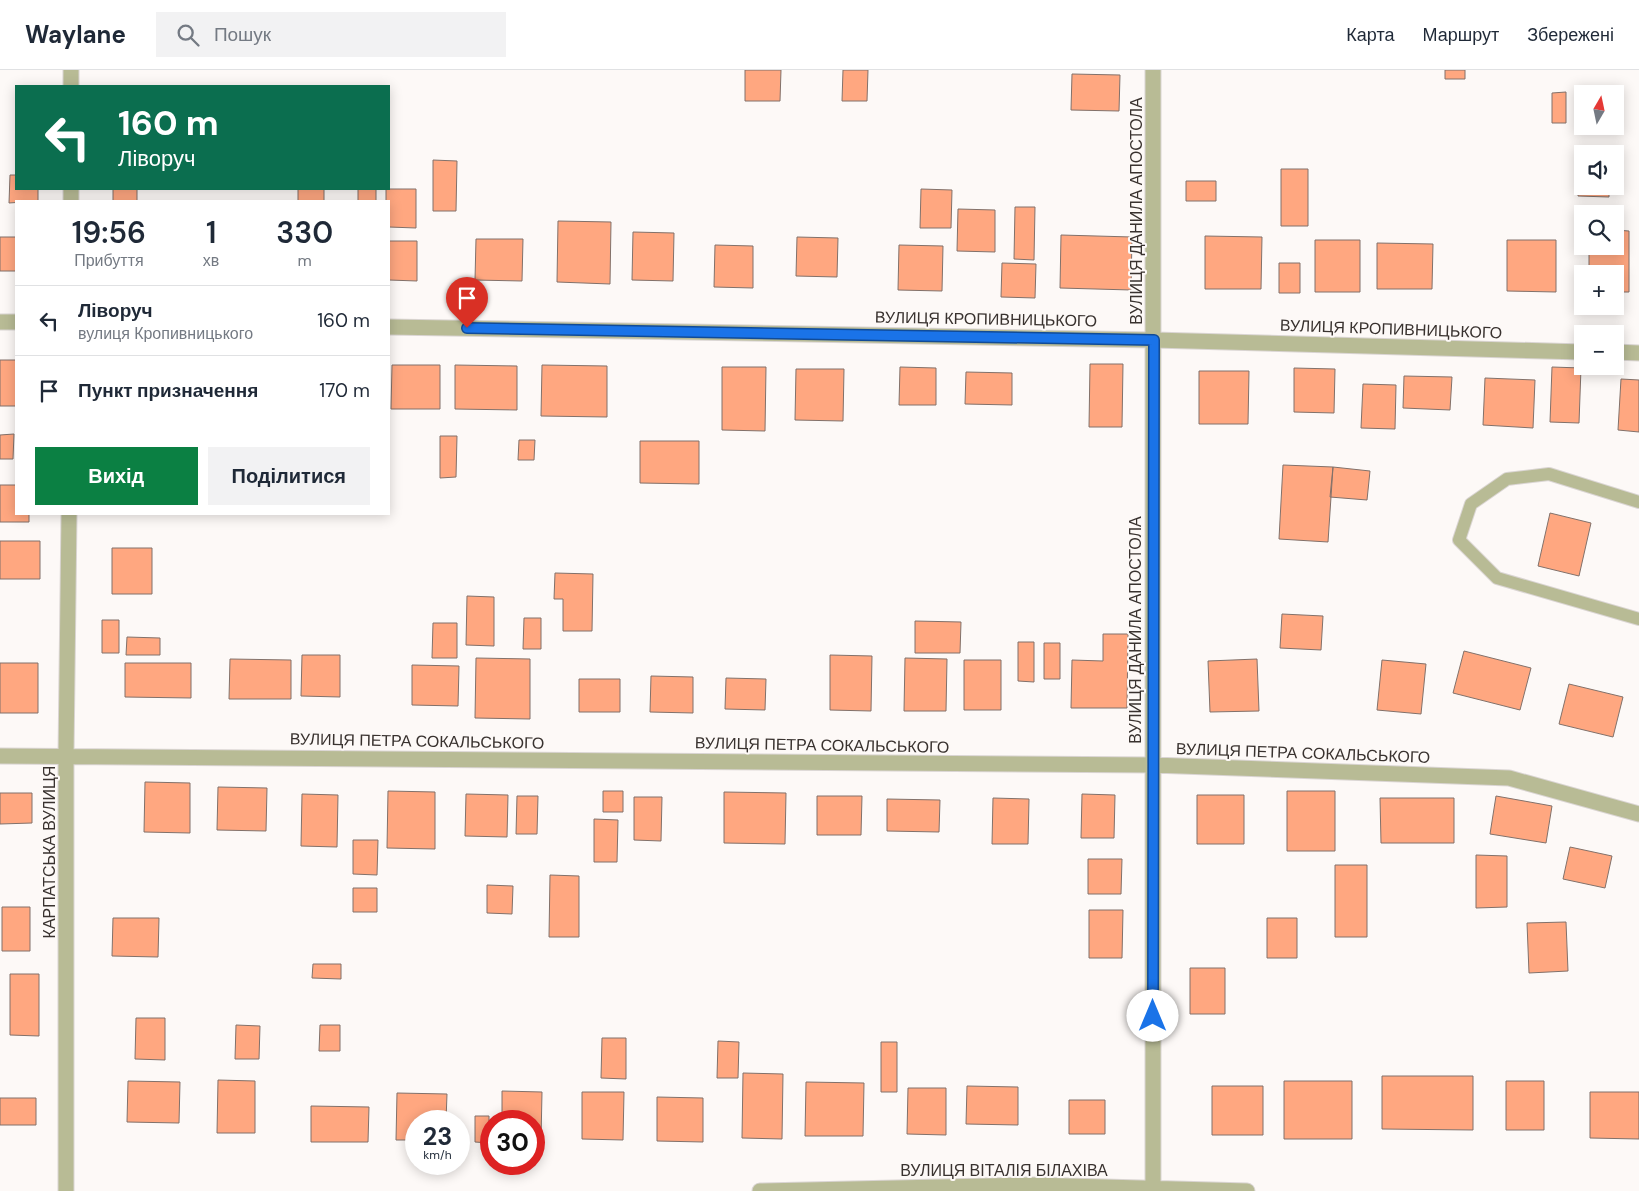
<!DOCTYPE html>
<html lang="uk">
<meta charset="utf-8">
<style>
body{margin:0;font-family:"DM Sans",sans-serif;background:#f2f2f3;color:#1f2937;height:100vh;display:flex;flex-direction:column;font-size:19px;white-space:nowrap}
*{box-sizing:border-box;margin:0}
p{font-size:16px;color:#747a83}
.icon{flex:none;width:28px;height:28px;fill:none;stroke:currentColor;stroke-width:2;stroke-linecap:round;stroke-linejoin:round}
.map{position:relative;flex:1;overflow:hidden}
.sheet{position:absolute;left:15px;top:130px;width:375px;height:315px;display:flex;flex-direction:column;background:#fff;border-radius:0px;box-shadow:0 2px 12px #0003}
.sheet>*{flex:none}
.banner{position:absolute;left:15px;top:15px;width:375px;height:105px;border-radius:0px;box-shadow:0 2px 12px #0003;background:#0b6e4f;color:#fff;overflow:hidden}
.needle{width:32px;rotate:9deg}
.fabs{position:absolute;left:1574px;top:15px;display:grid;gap:10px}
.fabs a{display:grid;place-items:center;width:50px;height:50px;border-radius:0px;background:#fff;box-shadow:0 2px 12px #0003;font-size:25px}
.speed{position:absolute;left:405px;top:1040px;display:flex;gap:10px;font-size:25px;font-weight:700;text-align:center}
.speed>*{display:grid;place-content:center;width:65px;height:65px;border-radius:50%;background:#fff;box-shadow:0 2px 12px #0003;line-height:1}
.speed small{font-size:12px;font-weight:400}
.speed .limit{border:8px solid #d22;background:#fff;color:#111}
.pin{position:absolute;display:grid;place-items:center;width:42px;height:42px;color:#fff;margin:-51px -21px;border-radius:50% 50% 50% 0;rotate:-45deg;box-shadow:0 0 5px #0007}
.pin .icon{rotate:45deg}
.me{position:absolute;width:55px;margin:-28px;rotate:0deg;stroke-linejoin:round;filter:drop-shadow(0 0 4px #0008)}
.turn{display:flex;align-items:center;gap:18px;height:105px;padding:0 20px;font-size:22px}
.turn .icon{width:65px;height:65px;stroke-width:2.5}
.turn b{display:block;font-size:35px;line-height:42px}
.eta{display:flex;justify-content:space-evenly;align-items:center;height:85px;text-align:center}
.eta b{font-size:30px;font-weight:600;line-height:35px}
.action{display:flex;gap:10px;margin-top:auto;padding:10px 20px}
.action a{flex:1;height:58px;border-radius:0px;background:#0b8043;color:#fff;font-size:20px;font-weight:600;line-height:58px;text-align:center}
.action a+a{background:#f2f2f3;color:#1f2937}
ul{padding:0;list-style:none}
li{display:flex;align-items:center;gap:15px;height:70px;padding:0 20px;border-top:1px solid #e0e1e3}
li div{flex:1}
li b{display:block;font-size:19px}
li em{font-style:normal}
header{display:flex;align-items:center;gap:30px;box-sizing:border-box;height:70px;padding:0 25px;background:#fff;border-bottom:1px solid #e0e1e3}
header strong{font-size:24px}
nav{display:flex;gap:28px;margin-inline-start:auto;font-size:18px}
.search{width:350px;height:45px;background:#f2f2f3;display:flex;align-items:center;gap:12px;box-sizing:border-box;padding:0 18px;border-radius:0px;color:#747a83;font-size:19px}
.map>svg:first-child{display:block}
.building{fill:#ffa780;stroke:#82716a}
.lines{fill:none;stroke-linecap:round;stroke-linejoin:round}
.service-casing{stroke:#dad5d3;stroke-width:14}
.minor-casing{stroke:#dad5d3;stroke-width:17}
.service{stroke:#b8bb95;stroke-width:12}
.minor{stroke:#b8bb95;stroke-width:15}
.route-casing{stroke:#114b97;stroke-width:12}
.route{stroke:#1a73e8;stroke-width:9}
.labels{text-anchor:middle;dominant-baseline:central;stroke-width:4;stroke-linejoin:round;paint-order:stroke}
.street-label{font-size:16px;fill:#39322f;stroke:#fdf9f7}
</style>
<header>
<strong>Waylane</strong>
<div class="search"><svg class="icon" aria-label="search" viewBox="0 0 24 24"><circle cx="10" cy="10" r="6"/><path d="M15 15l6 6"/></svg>Пошук</div>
<nav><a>Карта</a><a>Маршрут</a><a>Збережені</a></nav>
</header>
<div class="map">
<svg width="1639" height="1121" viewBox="0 0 1639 1121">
<rect width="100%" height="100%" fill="#fdf9f7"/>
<path class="building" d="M 745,0 L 781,0 L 780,31 L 745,31 Z
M 843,0 L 868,0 L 867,31 L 842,31 Z
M 1445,0 L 1465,0 L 1465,9 L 1445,9 Z
M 1072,4 L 1120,5 L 1119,41 L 1071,40 Z
M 1566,22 L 1566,53 L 1552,53 L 1552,23 Z
M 1579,83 L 1609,83 L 1582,84 L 1582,116 L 1609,116 L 1609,127 L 1578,126 Z
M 433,90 L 457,91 L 456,141 L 433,141 Z
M 1281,99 L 1308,99 L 1308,156 L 1281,156 Z
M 10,105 L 16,105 L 16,119 L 38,119 L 38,131 L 9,133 Z
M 1186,111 L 1216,111 L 1216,131 L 1186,131 Z
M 113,119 L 137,119 L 137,131 L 113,131 Z
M 298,119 L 324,119 L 324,131 L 298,131 Z
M 358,119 L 376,119 L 376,131 L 358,131 Z
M 386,119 L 416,119 L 416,158 L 389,157 L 389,131 L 386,131 Z
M 921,119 L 952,120 L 951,158 L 920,158 Z
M 1015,137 L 1035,137 L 1034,190 L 1014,189 Z
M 958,139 L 995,140 L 995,182 L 957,181 Z
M 558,151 L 611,152 L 610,214 L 557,212 Z
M 1615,160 L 1629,161 L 1629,222 L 1615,222 L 1615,204 L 1589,204 L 1589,176 L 1615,176 Z
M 633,162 L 674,163 L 673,211 L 632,210 Z
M 1061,165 L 1132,167 L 1131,220 L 1060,218 Z
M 1205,166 L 1262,167 L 1261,219 L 1205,219 Z
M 0,167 L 16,167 L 16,201 L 0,201 Z
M 797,167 L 838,168 L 837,207 L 796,206 Z
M 476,169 L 523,169 L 522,211 L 475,210 Z
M 1315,170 L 1360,170 L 1360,222 L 1315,222 Z
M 1507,170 L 1556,170 L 1556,222 L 1507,221 Z
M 389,171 L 417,171 L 417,211 L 389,210 Z
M 1377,173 L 1433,174 L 1432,219 L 1377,219 Z
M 715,175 L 753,176 L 753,218 L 714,217 Z
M 899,175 L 943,176 L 942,221 L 898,220 Z
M 1002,193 L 1036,194 L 1035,228 L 1001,227 Z
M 1279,193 L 1300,193 L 1300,223 L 1279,223 Z
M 0,290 L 16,290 L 16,336 L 0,336 Z
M 1090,294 L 1123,294 L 1122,357 L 1089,357 Z
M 392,295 L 440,295 L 440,339 L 391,339 Z
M 455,295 L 517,296 L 517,340 L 455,339 Z
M 542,295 L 607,296 L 607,347 L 541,346 Z
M 722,297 L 766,297 L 765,361 L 722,360 Z
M 900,297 L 936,298 L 936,335 L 899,335 Z
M 1552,297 L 1581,298 L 1579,353 L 1550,352 Z
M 1294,298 L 1335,299 L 1334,343 L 1294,342 Z
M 796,299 L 844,299 L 843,351 L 795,350 Z
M 1199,301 L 1249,301 L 1248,354 L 1199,354 Z
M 966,302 L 1012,303 L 1012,335 L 965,334 Z
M 1404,306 L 1452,307 L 1450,340 L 1403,338 Z
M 1485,308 L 1535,310 L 1533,358 L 1483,355 Z
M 1621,309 L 1639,310 L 1639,362 L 1618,360 Z
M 1363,314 L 1396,315 L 1395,359 L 1361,358 Z
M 14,364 L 13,389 L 0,389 L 0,365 Z
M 440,366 L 457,366 L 456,407 L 440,408 Z
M 519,370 L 535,370 L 534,390 L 518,390 Z
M 640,371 L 699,371 L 699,414 L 640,413 Z
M 1283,395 L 1333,397 L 1328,472 L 1279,469 Z
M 1333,397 L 1370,401 L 1367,430 L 1330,427 Z
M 0,415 L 16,415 L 16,444 L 29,444 L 29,452 L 0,452 Z
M 1550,443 L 1591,453 L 1579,506 L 1538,496 Z
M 0,471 L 40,471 L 40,509 L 0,509 Z
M 112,478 L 152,478 L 152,524 L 112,524 Z
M 555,503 L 593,504 L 592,561 L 563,561 L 563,529 L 554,529 Z
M 467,526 L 494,527 L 494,576 L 466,575 Z
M 1282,544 L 1323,546 L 1321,580 L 1280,578 Z
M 524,548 L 541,548 L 541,579 L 523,579 Z
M 102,550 L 119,550 L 119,583 L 102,583 Z
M 915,551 L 961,552 L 960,583 L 915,583 Z
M 433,553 L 457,553 L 457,588 L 432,588 Z
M 1103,564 L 1128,564 L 1127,638 L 1071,638 L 1072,590 L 1103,591 Z
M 127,567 L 160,568 L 160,585 L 126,585 Z
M 1018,572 L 1034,572 L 1034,612 L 1018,611 Z
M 1044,573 L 1060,573 L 1060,609 L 1044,609 Z
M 1464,581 L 1531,598 L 1520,640 L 1453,623 Z
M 302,585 L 340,585 L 340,627 L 301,626 Z
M 830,585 L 872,586 L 871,641 L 830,640 Z
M 476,588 L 530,589 L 530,649 L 475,648 Z
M 905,588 L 947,589 L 946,641 L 904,641 Z
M 230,589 L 291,590 L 291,629 L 229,629 Z
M 1257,589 L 1259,641 L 1210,642 L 1208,591 Z
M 964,590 L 1001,590 L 1001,640 L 964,640 Z
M 1382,590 L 1426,594 L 1421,644 L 1377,640 Z
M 0,593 L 38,593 L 38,643 L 0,643 Z
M 125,593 L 191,593 L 191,628 L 125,627 Z
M 412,595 L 459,596 L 458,636 L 412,635 Z
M 651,606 L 693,607 L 693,643 L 650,642 Z
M 726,608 L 766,609 L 765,640 L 725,639 Z
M 579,609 L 620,609 L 620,642 L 579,642 Z
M 1569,614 L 1623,627 L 1613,667 L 1559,654 Z
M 145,712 L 190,713 L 190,763 L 144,762 Z
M 218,717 L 267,718 L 266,761 L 217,760 Z
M 388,721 L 435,722 L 435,779 L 387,778 Z
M 603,721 L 623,721 L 623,742 L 603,742 Z
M 1287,721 L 1335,721 L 1335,781 L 1287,781 Z
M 724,722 L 786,723 L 785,774 L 724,773 Z
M 0,723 L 32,723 L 32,753 L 0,754 Z
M 302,724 L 338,725 L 337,777 L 301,776 Z
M 466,724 L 508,725 L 507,767 L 465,766 Z
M 1082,724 L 1115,725 L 1114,768 L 1081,768 Z
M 1197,725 L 1244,725 L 1244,774 L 1197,774 Z
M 517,726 L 538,726 L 537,764 L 516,764 Z
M 817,726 L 862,726 L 861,765 L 817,765 Z
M 1496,726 L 1552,736 L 1546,773 L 1490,764 Z
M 634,727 L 662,727 L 661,771 L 634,770 Z
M 993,728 L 1029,729 L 1028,774 L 992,774 Z
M 1380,728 L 1454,728 L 1454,773 L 1381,773 Z
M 887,729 L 940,730 L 939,762 L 887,761 Z
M 594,749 L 618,750 L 617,792 L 594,792 Z
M 353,770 L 378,770 L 377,805 L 353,804 Z
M 1570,777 L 1612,786 L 1605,818 L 1563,809 Z
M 1476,785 L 1507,786 L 1507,837 L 1476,838 Z
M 1088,789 L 1122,789 L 1121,824 L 1088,824 Z
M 1335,795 L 1367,795 L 1367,867 L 1335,867 Z
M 550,805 L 579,806 L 579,867 L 549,867 Z
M 487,815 L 513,816 L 512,844 L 487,843 Z
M 353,818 L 377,818 L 377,842 L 353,842 Z
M 2,837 L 30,837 L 30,881 L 2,881 Z
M 1089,840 L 1123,840 L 1122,888 L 1089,888 Z
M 113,848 L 159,848 L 158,887 L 112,886 Z
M 1267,848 L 1297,848 L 1297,888 L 1267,888 Z
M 1566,852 L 1568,901 L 1529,903 L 1527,853 Z
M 313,894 L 341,894 L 341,909 L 312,908 Z
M 1190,898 L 1225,898 L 1225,944 L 1190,944 Z
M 10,904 L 39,904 L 39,966 L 10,965 Z
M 136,948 L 165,948 L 165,990 L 135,989 Z
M 236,955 L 260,956 L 259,989 L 235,989 Z
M 320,955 L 340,955 L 340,981 L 319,981 Z
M 602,968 L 626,968 L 626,1009 L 601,1008 Z
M 718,971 L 739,972 L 738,1008 L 717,1008 Z
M 881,972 L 897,972 L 897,1022 L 881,1022 Z
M 743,1003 L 783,1004 L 782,1069 L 742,1068 Z
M 1382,1006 L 1473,1006 L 1473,1060 L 1382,1059 Z
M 218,1010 L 255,1011 L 255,1063 L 217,1063 Z
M 128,1011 L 180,1012 L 179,1053 L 127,1052 Z
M 1284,1011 L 1352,1011 L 1352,1069 L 1284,1069 Z
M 1506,1011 L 1544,1011 L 1544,1060 L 1506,1060 Z
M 806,1012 L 864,1013 L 863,1066 L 805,1066 Z
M 967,1016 L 1018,1017 L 1018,1055 L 966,1054 Z
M 1212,1016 L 1263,1016 L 1263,1065 L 1212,1065 Z
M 908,1018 L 946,1018 L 946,1065 L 907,1064 Z
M 502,1021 L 542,1022 L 541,1070 L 534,1070 L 534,1051 L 502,1051 Z
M 582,1022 L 624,1022 L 623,1070 L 582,1069 Z
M 1590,1022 L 1639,1022 L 1639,1069 L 1590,1068 Z
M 397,1023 L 447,1024 L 446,1051 L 416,1051 L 416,1070 L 396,1070 Z
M 657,1027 L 703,1028 L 703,1072 L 657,1071 Z
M 0,1028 L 36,1028 L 36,1055 L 0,1055 Z
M 1069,1030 L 1105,1030 L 1105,1064 L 1069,1064 Z
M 311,1036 L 369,1037 L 368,1072 L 311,1072 Z
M 475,1046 L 489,1046 L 489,1073 L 475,1072 Z"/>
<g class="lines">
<g class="service-casing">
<path id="service" d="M 1639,432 L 1549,404 L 1507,409 L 1471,434 L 1459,470 L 1497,508 L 1639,549"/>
</g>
<g class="minor-casing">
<path id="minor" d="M 71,16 L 71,0
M 71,131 L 71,119
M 0,252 L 16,252
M 389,257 L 1154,270 L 1582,282
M 1615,282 L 1639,283
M 0,686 L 1153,695 L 1509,708 L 1639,744
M 66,1121 L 66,685 L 69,444
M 760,1121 L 1033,1115 L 1247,1121
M 1153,1121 L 1153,0"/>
</g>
<use href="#service" class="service"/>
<use href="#minor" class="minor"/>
</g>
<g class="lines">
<g class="route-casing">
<path id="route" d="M 467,258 L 1154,270 L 1153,946"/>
</g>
<use href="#route" class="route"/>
</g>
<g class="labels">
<g class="street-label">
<text transform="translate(1136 141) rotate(-90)">ВУЛИЦЯ ДАНИЛА АПОСТОЛА</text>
<text transform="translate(986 249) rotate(1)">ВУЛИЦЯ КРОПИВНИЦЬКОГО</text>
<text transform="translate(1391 259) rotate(2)">ВУЛИЦЯ КРОПИВНИЦЬКОГО</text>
<text transform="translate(1135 560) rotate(-90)">ВУЛИЦЯ ДАНИЛА АПОСТОЛА</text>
<text transform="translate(417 671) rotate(1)">ВУЛИЦЯ ПЕТРА СОКАЛЬСЬКОГО</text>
<text transform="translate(822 675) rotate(1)">ВУЛИЦЯ ПЕТРА СОКАЛЬСЬКОГО</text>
<text transform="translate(1303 683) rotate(2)">ВУЛИЦЯ ПЕТРА СОКАЛЬСЬКОГО</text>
<text transform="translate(49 782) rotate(-90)">КАРПАТСЬКА ВУЛИЦЯ</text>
<text x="1004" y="1100">ВУЛИЦЯ ВІТАЛІЯ БІЛАХІВА</text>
</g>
</g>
</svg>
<div class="fabs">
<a><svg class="needle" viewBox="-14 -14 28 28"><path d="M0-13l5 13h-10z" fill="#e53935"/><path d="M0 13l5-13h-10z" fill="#747a83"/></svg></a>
<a><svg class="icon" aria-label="sound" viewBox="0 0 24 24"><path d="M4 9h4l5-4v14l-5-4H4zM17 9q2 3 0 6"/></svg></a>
<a><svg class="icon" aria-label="search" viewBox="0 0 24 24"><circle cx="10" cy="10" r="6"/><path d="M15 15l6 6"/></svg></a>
<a>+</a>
<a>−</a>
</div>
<div class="speed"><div>23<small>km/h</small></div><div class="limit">30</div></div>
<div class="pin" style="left:467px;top:258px;background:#d93025"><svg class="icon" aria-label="arrive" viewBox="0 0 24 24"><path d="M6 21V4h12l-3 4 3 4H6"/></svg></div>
<svg class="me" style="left:1153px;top:946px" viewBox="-20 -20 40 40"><circle r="19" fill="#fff"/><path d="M0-13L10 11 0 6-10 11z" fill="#1a73e8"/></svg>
<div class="banner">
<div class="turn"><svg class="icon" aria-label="left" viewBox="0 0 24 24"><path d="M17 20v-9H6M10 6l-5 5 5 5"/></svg><div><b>160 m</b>Ліворуч</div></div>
</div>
<section class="sheet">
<div class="eta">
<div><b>19:56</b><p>Прибуття</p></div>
<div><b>1</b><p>хв</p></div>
<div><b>330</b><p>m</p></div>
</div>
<ul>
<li><svg class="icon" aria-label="left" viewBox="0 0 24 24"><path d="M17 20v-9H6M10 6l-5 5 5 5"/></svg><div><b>Ліворуч</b><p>вулиця Кропивницького</p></div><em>160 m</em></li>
<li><svg class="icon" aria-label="arrive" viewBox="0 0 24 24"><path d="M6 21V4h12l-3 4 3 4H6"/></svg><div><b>Пункт призначення</b></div><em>170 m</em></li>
</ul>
<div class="action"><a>Вихід</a><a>Поділитися</a></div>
</section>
</div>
